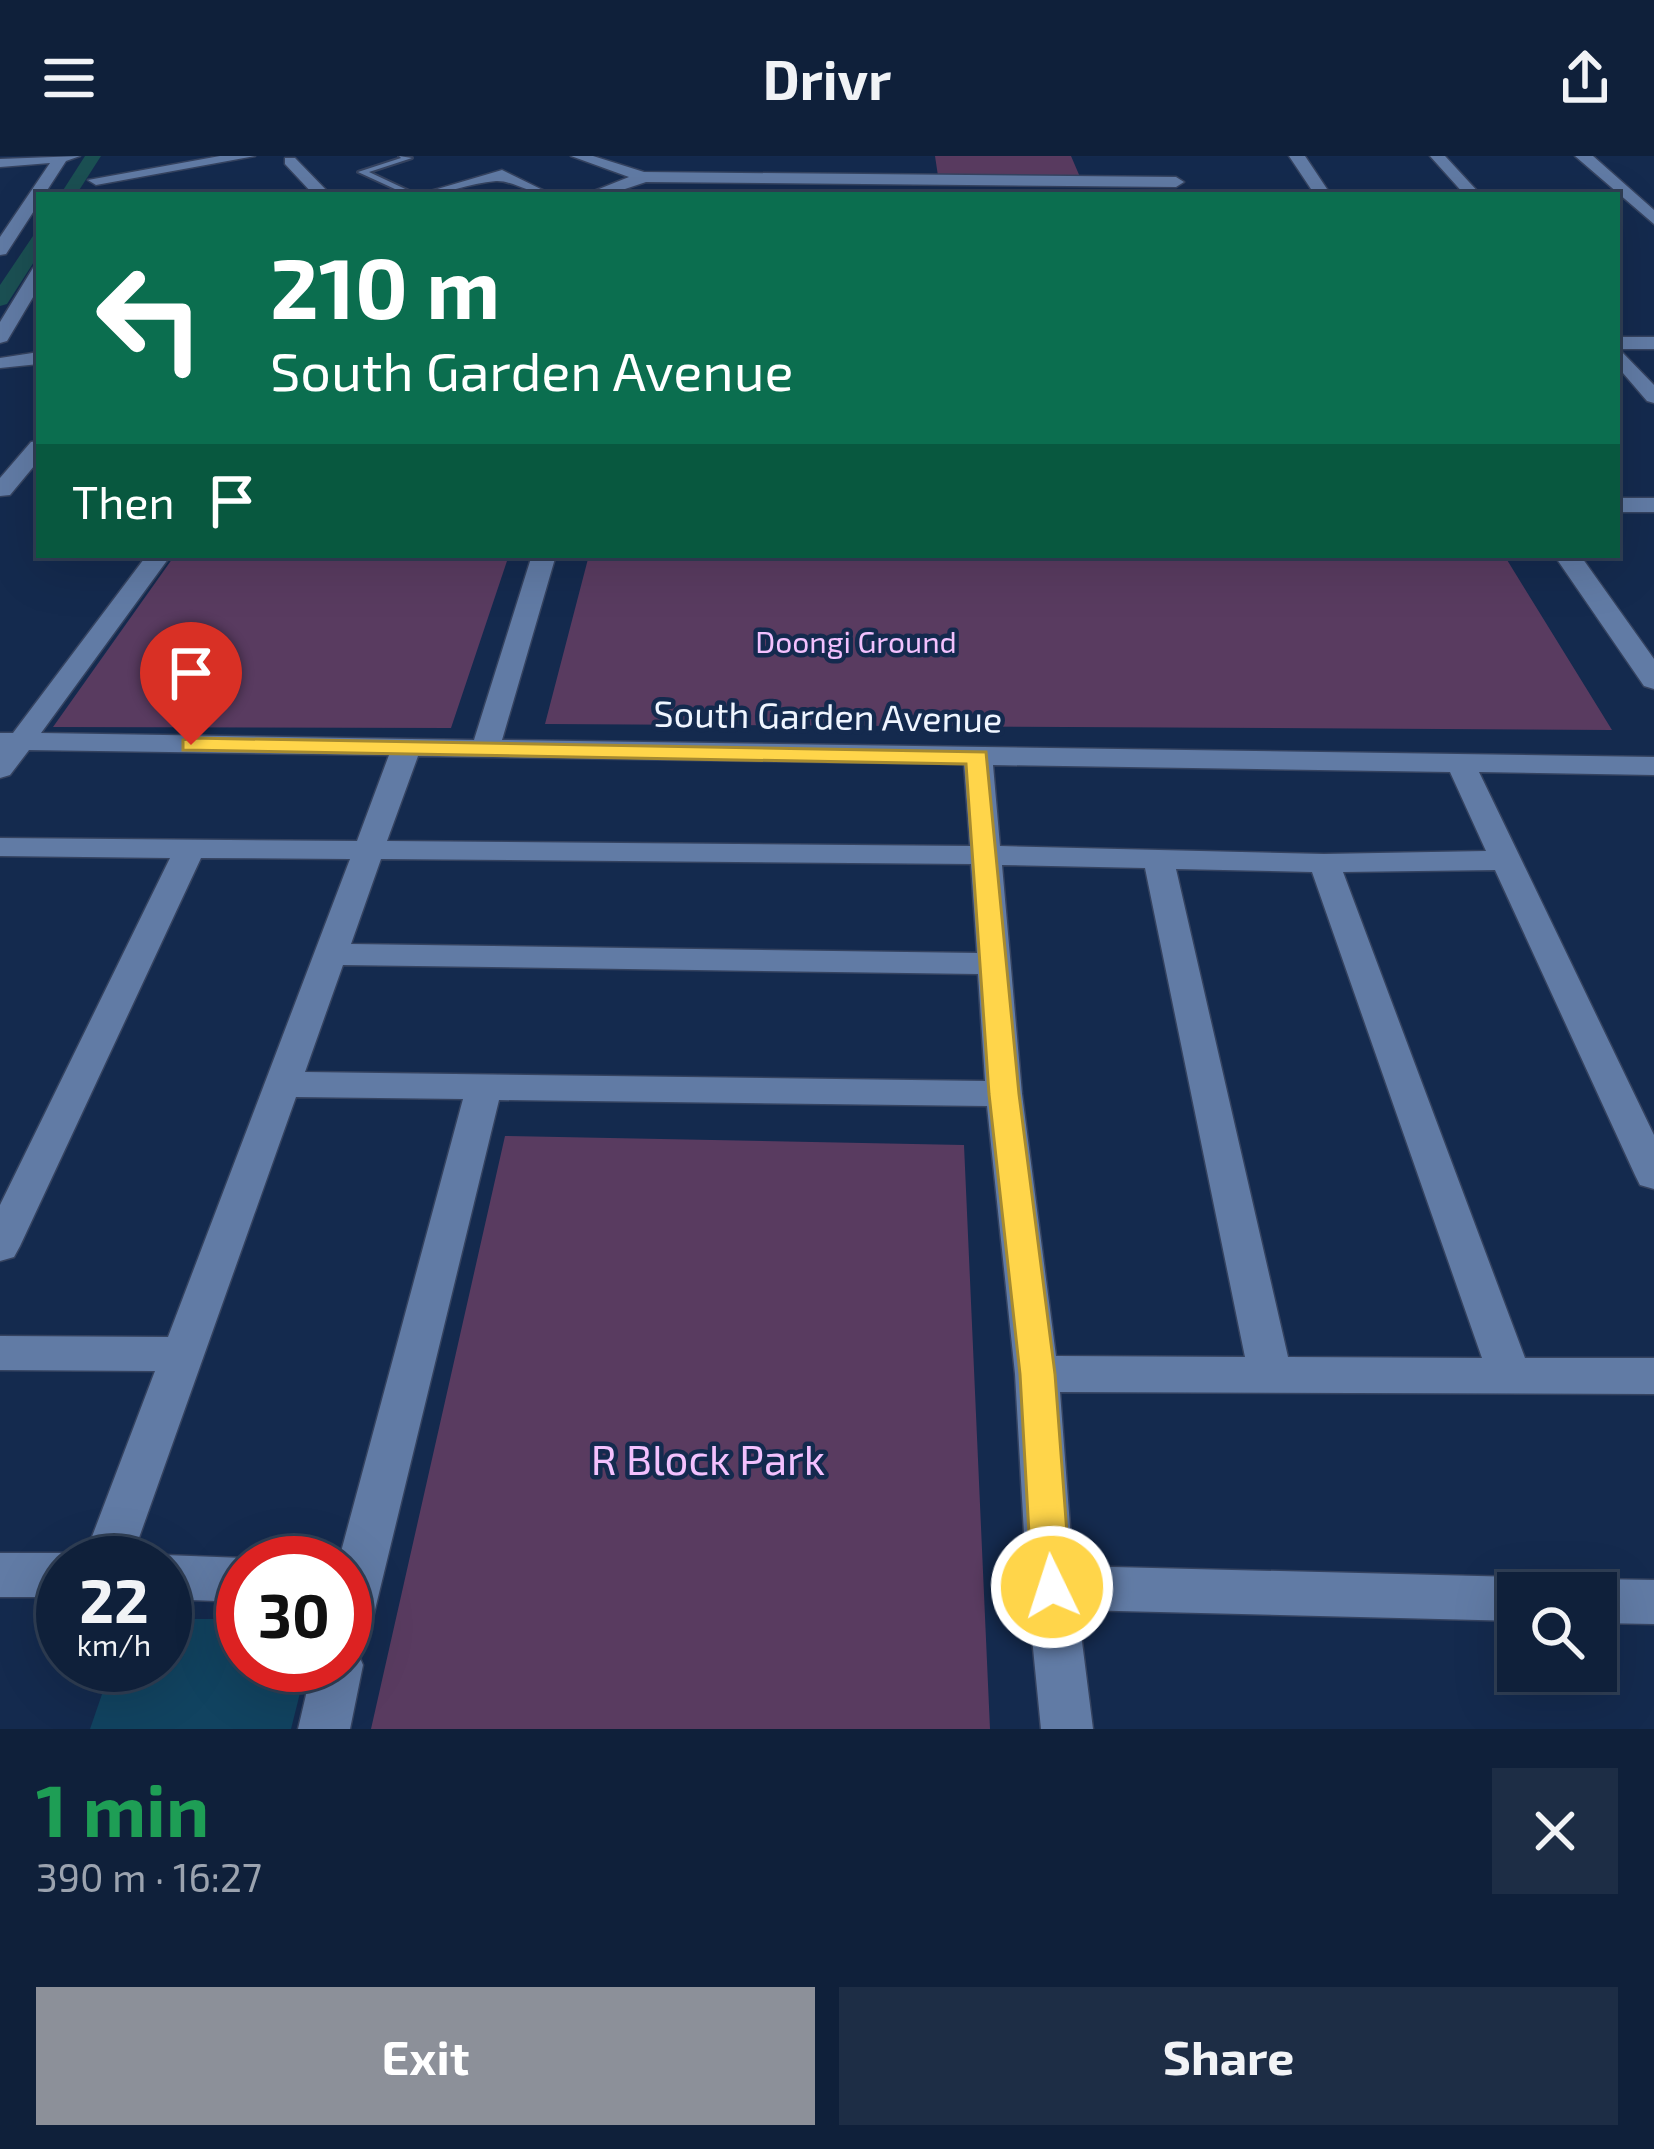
<!DOCTYPE html>
<meta charset="utf-8">
<style>
body{margin:0;font-family:"Exo 2",sans-serif;background:#1d2d45;color:#f1f3f6;height:100vh;display:flex;flex-direction:column;font-size:45px;white-space:nowrap}
*{box-sizing:border-box;margin:0}
p{font-size:39px;color:#9ba3af}
.icon{flex:none;width:66px;height:66px;fill:none;stroke:currentColor;stroke-width:2;stroke-linecap:round;stroke-linejoin:round}
.map{position:relative;height:1573px;overflow:hidden}
.side{display:flex;flex-direction:column;background:#0f203a;flex:1}
.side>*{flex:none}
.banner{position:absolute;left:36px;top:36px;width:1584px;height:366px;border-radius:0px;box-shadow:0 12px 48px #0002,0 0 0 3px #2f3e54;background:#0b6e4f;color:#fff;overflow:hidden}
.buttons{position:absolute;left:1497px;top:1416px;display:grid;gap:24px}
.buttons a{display:grid;place-items:center;width:120px;height:120px;border-radius:0px;background:#0f203a;box-shadow:0 12px 48px #0002,0 0 0 3px #2f3e54;font-size:60px}
.speed{position:absolute;left:36px;top:1380px;display:flex;gap:24px;font-size:60px;font-weight:700;text-align:center}
.speed>*{display:grid;place-content:center;width:156px;height:156px;border-radius:50%;background:#0f203a;box-shadow:0 12px 48px #0002,0 0 0 3px #2f3e54;line-height:1}
.speed small{font-size:30px;font-weight:400}
.speed .limit{border:18px solid #d22;background:#fff;color:#111}
.pin{position:absolute;display:grid;place-items:center;width:102px;height:102px;color:#fff;margin:-123px -51px;border-radius:50% 50% 50% 0;rotate:-45deg;box-shadow:0 0 12px #0007}
.pin .icon{rotate:45deg}
.me{position:absolute;width:132px;margin:-66px;rotate:356deg;stroke-linejoin:round;filter:drop-shadow(0 0 9px #0008)}
.turn{display:flex;align-items:center;gap:42px;height:252px;padding:0 36px;font-size:54px}
.turn .icon{width:156px;height:156px;stroke-width:2.5}
.turn b{display:block;font-size:84px;line-height:102px}
.then{display:flex;align-items:center;height:114px;padding:0 36px;background:#0003;gap:24px;font-size:45px}
.round{display:grid;place-items:center;flex:none;width:126px;height:126px;border-radius:0px;background:#1d2d45}
.headline{display:flex;align-items:center;justify-content:space-between;height:204px;padding:0 36px}
h1{font-size:72px;font-weight:700;line-height:90px;color:#1e9e55}
.action{display:flex;gap:24px;margin-top:auto;padding:24px 36px}
.action a{flex:1;height:138px;border-radius:0px;background:#8c9099;color:#fff;font-size:48px;font-weight:700;line-height:138px;text-align:center}
.action a+a{background:#1d2d45;color:#f1f3f6}
header{display:flex;justify-content:space-between;align-items:center;height:156px;padding:0 36px;background:#0f203a;font-size:54px;font-weight:700}
.map>svg:first-child{display:block}
.green{fill:#593b60}
.lines{fill:none;stroke-linecap:round;stroke-linejoin:round}
.canal{fill:#1b5053;fill-rule:evenodd}
.building{fill:#114360}
.service-casing{stroke:#354360;stroke-width:4}
.minor-casing{stroke:#354360;stroke-width:3}
.tertiary-casing{stroke:#354360;stroke-width:3}
.service{fill:#617ba5;fill-rule:evenodd}
.minor{fill:#617ba5;fill-rule:evenodd}
.tertiary{fill:#617ba5;fill-rule:evenodd}
.route{fill:#ffd54a;stroke:#a68a30;stroke-width:3}
.labels{text-anchor:middle;dominant-baseline:central;stroke-width:9;stroke-linejoin:round;paint-order:stroke}
.far-park-label{font-size:30px;fill:#f3c1fe;stroke:#142a4e}
.street-label{font-size:36px;fill:#eff5ff;stroke:#142a4e}
.near-park-label{font-size:42px;fill:#f3c1fe;stroke:#142a4e}
</style>
<header><svg class="icon" aria-label="menu" viewBox="0 0 24 24"><path d="M4 6h16M4 12h16M4 18h16"/></svg>Drivr<svg class="icon" aria-label="share" viewBox="0 0 24 24"><path d="M12 15V3M7 8l5-5 5 5M5 13v7h14v-7"/></svg></header>
<div class="map">
<svg width="1654" height="1573" viewBox="0 0 1654 1573">
<rect width="100%" height="100%" fill="#142a4e"/>
<path class="green" d="M 935,0 L 1071,0 L 1080,21 L 938,20 Z
M 175,399 L 509,399 L 451,572 L 53,571 Z
M 589,399 L 1504,399 L 1612,574 L 545,568 Z
M 505,980 L 964,989 L 990,1573 L 371,1573 Z"/>
<g class="lines">
<path class="canal" d="M 85,0 L 101,0 L 76,39 L 60,39 Z
M 39,79 L 39,98 L 7,148 L 0,150 L 0,129 L 33,80 Z"/>
</g>
<path class="building" d="M 165,1463 L 243,1463 L 243,1509 L 307,1509 L 291,1573 L 90,1573 L 112,1509 L 165,1509 Z"/>
<g class="lines">
<g class="service-casing">
<path id="service" d="M 399,0 L 412,2 L 369,16 L 418,39 L 408,39 L 358,16 L 401,2 Z"/>
</g>
<g class="minor-casing">
<path id="minor" d="M 80,0 L 66,5 L 44,39 L 39,39 L 39,47 L 6,98 L 0,99 L 0,81 L 50,7 L 0,11 L 0,3 Z
M 220,0 L 255,0 L 96,29 L 88,24 Z
M 571,0 L 593,0 L 644,16 L 1176,21 L 1184,26 L 1176,31 L 646,26 L 607,39 L 584,39 L 629,21 Z
M 1430,0 L 1445,0 L 1481,39 L 1465,39 Z
M 285,2 L 295,2 L 331,39 L 314,39 L 285,8 Z
M 502,14 L 553,39 C 531,39 512,24 496,25 C 469,27 445,39 417,39 Z
M 39,111 L 39,131 L 7,185 L 0,187 L 0,166 L 33,112 Z
M 1617,181 L 1654,181 L 1654,193 L 1619,193 L 1654,229 L 1654,247 L 1647,245 L 1617,210 Z
M 39,196 L 39,208 L 0,212 L 0,202 Z
M 39,285 L 39,304 L 10,339 L 0,340 L 0,322 L 31,286 Z
M 1617,342 L 1654,342 L 1654,356 L 1617,356 Z
M 147,399 L 171,399 L 41,577 L 474,584 L 532,399 L 556,399 L 502,584 L 1654,601 L 1654,619 L 1479,616 L 1654,979 L 1654,1033 L 1640,1029 L 1635,1019 L 1495,714 L 1343,716 L 1525,1202 L 1654,1202 L 1654,1238 L 1060,1236 L 1073,1410 L 1518,1421 L 1535,1427 L 1539,1437 L 1518,1437 L 1518,1465 L 1078,1454 L 1093,1573 L 1041,1573 L 1027,1431 L 1015,1218 L 987,950 L 499,944 L 370,1474 L 362,1490 L 356,1493 L 363,1509 L 350,1573 L 298,1573 L 313,1509 L 345,1509 L 345,1407 L 338,1407 L 463,943 L 296,941 L 130,1407 L 82,1407 L 155,1215 L 0,1214 L 0,1180 L 168,1181 L 350,703 L 201,702 L 20,1090 L 14,1101 L 0,1105 L 0,1049 L 170,702 L 0,700 L 0,682 L 357,685 L 389,599 L 29,594 L 10,619 L 0,622 L 0,577 L 13,577 ZM 418,600 L 964,608 L 970,690 L 387,685 ZM 993,609 L 1450,616 L 1486,695 L 1324,698 L 1000,690 ZM 381,703 L 971,708 L 977,797 L 351,788 ZM 1002,709 L 1145,712 L 1245,1201 L 1056,1200 L 1022,938 ZM 1176,713 L 1312,716 L 1482,1202 L 1288,1201 ZM 343,809 L 978,818 L 985,925 L 305,916 Z
M 0,1397 L 63,1397 L 81,1407 L 63,1407 L 63,1441 L 0,1441 Z
M 165,1399 L 243,1402 L 256,1407 L 243,1407 L 243,1446 L 165,1443 L 165,1407 L 147,1407 Z
M 1596,1423 L 1654,1424 L 1654,1468 L 1596,1467 L 1596,1437 L 1575,1437 L 1579,1429 Z"/>
</g>
<g class="tertiary-casing">
<path id="tertiary" d="M 1289,0 L 1305,0 L 1331,39 L 1315,39 Z
M 1575,0 L 1593,0 L 1654,54 L 1654,68 Z
M 1554,399 L 1580,399 L 1654,503 L 1654,533 L 1644,530 Z"/>
</g>
<use href="#service" class="service"/>
<use href="#minor" class="minor"/>
<use href="#tertiary" class="tertiary"/>
</g>
<path class="route" d="M 191,582 L 986,596 L 1019,938 L 1055,1218 L 1071,1431 L 1066,1444 L 1052,1449 L 1037,1444 L 1032,1431 L 1020,1218 L 989,938 L 966,608 L 183,594 L 183,584 Z"/>
<g class="labels">
<g class="far-park-label">
<text x="856" y="485">Doongi Ground</text>
</g>
<g class="street-label">
<text transform="translate(828 559) rotate(1)">South Garden Avenue</text>
</g>
<g class="near-park-label">
<text x="708" y="1302">R Block Park</text>
</g>
</g>
</svg>
<div class="buttons">
<a><svg class="icon" aria-label="search" viewBox="0 0 24 24"><circle cx="10" cy="10" r="6"/><path d="M15 15l6 6"/></svg></a>
</div>
<div class="speed"><div>22<small>km/h</small></div><div class="limit">30</div></div>
<div class="pin" style="left:191px;top:589px;background:#d93025"><svg class="icon" aria-label="arrive" viewBox="0 0 24 24"><path d="M6 21V4h12l-3 4 3 4H6"/></svg></div>
<svg class="me" style="left:1052px;top:1431px" viewBox="-20 -20 40 40"><circle r="17" fill="#ffd54a" stroke="#fff" stroke-width="3"/><path d="M0-11L8 9 0 5-8 9z" fill="#fff"/></svg>
<div class="banner">
<div class="turn"><svg class="icon" aria-label="left" viewBox="0 0 24 24"><path d="M17 20v-9H6M10 6l-5 5 5 5"/></svg><div><b>210 m</b>South Garden Avenue</div></div>
<div class="then">Then<svg class="icon" aria-label="arrive" viewBox="0 0 24 24"><path d="M6 21V4h12l-3 4 3 4H6"/></svg></div>
</div>
</div>
<section class="side">
<div class="headline"><div><h1>1 min</h1><p>390 m · 16:27</p></div><a class="round"><svg class="icon" aria-label="close" viewBox="0 0 24 24"><path d="M6 6l12 12M18 6L6 18"/></svg></a></div>
<div class="action"><a>Exit</a><a>Share</a></div>
</section>
